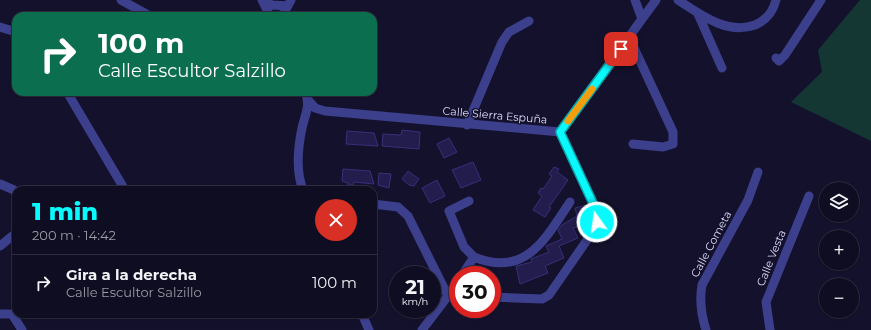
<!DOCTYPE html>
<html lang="es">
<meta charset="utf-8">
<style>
body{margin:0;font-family:Montserrat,sans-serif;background:#1d1b2e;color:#f1f3f6;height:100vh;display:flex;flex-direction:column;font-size:15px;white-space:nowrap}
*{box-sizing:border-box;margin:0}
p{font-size:13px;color:#9b9ca5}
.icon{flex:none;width:22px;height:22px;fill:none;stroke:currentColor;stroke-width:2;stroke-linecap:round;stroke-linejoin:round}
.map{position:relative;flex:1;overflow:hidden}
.panel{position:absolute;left:12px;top:186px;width:365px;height:132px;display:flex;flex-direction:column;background:#0f0d21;border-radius:12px;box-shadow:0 1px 3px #0004,0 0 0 1px #2f2d3f}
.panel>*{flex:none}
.banner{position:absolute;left:12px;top:12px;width:365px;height:84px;border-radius:12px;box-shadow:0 1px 3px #0004,0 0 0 1px #2f2d3f;background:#0b6e4f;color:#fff;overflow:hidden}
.controls{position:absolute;left:819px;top:182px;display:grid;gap:8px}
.controls a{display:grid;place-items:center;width:40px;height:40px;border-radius:50%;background:#0f0d21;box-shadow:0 1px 3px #0004,0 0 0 1px #2f2d3f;font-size:20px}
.speed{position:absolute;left:389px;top:266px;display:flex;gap:8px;font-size:20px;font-weight:700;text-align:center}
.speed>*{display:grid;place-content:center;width:52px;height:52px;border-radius:50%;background:#0f0d21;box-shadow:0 1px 3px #0004,0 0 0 1px #2f2d3f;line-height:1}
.speed small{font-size:10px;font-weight:400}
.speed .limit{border:6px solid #d22;background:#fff;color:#111}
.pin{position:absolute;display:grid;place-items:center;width:34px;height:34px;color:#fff;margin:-17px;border-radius:8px;box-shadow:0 2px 6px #0006}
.me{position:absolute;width:44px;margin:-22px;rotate:346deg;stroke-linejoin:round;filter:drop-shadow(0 0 3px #0008)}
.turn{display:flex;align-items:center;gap:14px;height:84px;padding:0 20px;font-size:18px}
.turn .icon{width:52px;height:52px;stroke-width:2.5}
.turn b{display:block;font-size:28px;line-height:34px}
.round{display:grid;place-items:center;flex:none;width:42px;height:42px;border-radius:21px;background:#1d1b2e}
.summary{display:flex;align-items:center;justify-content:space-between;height:68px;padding:0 20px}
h1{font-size:24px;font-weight:800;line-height:30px;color:#09f9ff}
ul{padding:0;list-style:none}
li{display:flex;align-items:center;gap:12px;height:56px;padding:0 20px;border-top:1px solid #2f2d3f}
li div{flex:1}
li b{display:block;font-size:15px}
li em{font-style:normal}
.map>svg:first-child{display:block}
.green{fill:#143733}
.building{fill:#231d4e;stroke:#382f7a}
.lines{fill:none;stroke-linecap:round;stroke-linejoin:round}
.minor{stroke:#3c3f8c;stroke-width:9}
.route-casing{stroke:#06a2a6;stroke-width:10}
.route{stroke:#09f9ff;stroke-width:7}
.slow{stroke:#f59e0b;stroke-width:7}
.labels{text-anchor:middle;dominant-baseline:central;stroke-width:3;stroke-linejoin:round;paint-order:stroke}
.street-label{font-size:11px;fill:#deddff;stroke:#14112c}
</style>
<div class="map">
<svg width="871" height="330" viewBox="0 0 871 330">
<rect width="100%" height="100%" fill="#14112c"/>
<path class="green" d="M 860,0 L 871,0 L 871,141 L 791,102 L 822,72 L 818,50 Z"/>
<path class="building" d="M 402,130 L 420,132 L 419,149 L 382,146 L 383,134 L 401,135 Z
M 347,131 L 374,133 L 378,146 L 346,144 Z
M 449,138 L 457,152 L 444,158 L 437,144 Z
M 473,162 L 481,180 L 461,188 L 452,170 Z
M 554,167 L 559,169 L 557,172 L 568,180 L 549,207 L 551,208 L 545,217 L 533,210 L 542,196 L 538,193 L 541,188 L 543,189 L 552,176 L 549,174 Z
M 343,169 L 370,171 L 374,184 L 354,182 L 353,185 L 348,185 L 348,183 L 342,181 Z
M 408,171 L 419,179 L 414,186 L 409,185 L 402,179 Z
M 379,173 L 391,174 L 389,188 L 378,185 Z
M 437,180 L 445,196 L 430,203 L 422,188 Z
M 586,205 L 590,223 L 573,228 L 578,238 L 559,246 L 564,258 L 545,266 L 548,273 L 520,284 L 516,266 L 532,262 L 531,259 L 549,252 L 546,246 L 562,239 L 558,230 L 562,225 L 577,216 L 575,208 Z"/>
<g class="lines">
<path class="minor" d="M 121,0 L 150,16
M 262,0 L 272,5 L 288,6
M 262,0 L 270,16
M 678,0 C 701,15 727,35 755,25 C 767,20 773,12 776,0
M 698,14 L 722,68
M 282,16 L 291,0
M 642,19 L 656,0
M 0,27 L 16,32
M 629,37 L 673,132 L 673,144 L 663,147 L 633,144
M 776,58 L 779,61 L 785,55 L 821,0
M 67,92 L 125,190
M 309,101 L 315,108 L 325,111 L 560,132 L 598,214 L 597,222 L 594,230 L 549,295 L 542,299 L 492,297
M 467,125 L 502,42 L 509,32 L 529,21
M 560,132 L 642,19 L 635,0
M 0,184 L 14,190 L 16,193
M 303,190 C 296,172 298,147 302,128 C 305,114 311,106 305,92
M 373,204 L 398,207 L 408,216 L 448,296 L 422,330
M 0,246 L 16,233
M 474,257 C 526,278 545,239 570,202
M 462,275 L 474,257 L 464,247 L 449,211 L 469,201
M 448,296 L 458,281
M 0,314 L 12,314 L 22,330
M 362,314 L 369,330
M 706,330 C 701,314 699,301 702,285 L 748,200 L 758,172
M 770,330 L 766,302 L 809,196"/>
</g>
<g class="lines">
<g class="route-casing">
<path id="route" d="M 597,222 L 598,214 L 560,132 L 621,49"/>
</g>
<use href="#route" class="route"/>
<path class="slow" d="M 568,121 L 592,89"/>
</g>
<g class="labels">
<g class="street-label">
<text transform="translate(495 115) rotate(5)">Calle Sierra Espuña</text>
<text transform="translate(711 244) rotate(-62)">Calle Cometa</text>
<text transform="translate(771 258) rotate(-68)">Calle Vesta</text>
</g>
</g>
</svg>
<div class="controls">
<a><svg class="icon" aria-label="layers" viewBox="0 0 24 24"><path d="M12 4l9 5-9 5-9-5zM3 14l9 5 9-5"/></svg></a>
<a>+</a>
<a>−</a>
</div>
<div class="speed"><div>21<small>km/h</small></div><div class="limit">30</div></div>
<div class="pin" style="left:621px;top:49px;background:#d93025"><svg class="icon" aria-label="arrive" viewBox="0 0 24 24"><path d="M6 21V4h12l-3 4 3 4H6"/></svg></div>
<svg class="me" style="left:597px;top:222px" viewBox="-20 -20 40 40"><circle r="17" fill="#09f9ff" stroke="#fff" stroke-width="3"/><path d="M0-11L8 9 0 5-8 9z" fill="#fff"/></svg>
<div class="banner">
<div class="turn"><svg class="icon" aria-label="right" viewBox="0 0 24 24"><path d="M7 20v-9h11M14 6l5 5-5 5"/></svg><div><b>100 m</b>Calle Escultor Salzillo</div></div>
</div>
<section class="panel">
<div class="summary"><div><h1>1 min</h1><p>200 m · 14:42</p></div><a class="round" style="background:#d93025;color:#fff"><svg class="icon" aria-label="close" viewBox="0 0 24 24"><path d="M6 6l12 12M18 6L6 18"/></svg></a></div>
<ul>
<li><svg class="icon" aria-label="right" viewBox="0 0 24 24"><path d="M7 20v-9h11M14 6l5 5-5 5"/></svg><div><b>Gira a la derecha</b><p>Calle Escultor Salzillo</p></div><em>100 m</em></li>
</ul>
</section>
</div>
